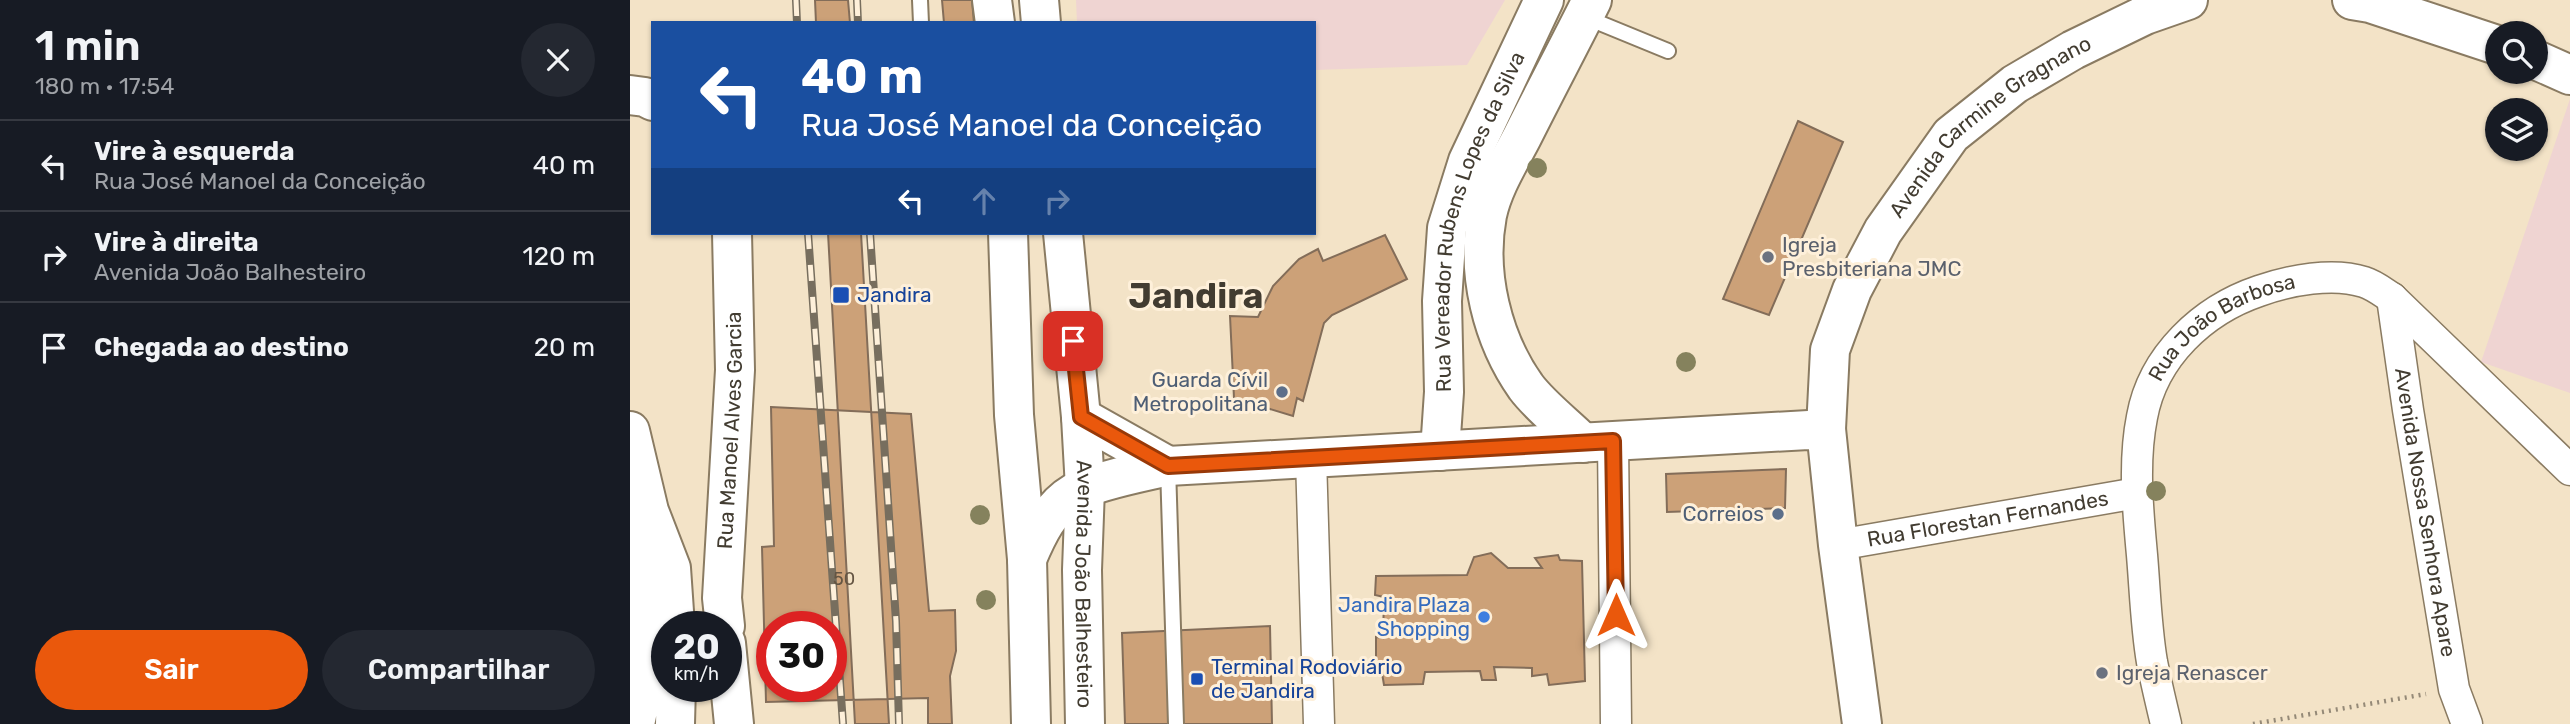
<!DOCTYPE html>
<html lang="pt">
<meta charset="utf-8">
<style>
body{margin:0;font-family:Rubik,sans-serif;background:#242831;color:#f1f3f6;height:100vh;display:flex;flex-direction:column;font-size:26px;white-space:nowrap}
*{box-sizing:border-box;margin:0}
p{font-size:23px;color:#9ea1a6}
.icon{flex:none;width:38px;height:38px;fill:none;stroke:currentColor;stroke-width:2;stroke-linecap:round;stroke-linejoin:round}
.map{position:relative;flex:1;overflow:hidden}
.details{display:flex;flex-direction:column;background:#171b24;width:630px}
.details>*{flex:none}
.guide{position:absolute;left:21px;top:21px;width:665px;height:214px;border-radius:0px;box-shadow:0 2px 5px #0004;background:#1a4fa0;color:#fff;overflow:hidden}
.buttons{position:absolute;left:1855px;top:21px;display:grid;gap:14px}
.buttons a{display:grid;place-items:center;width:63px;height:63px;border-radius:50%;background:#171b24;box-shadow:0 2px 5px #0004;font-size:35px}
.speed{position:absolute;left:21px;top:611px;display:flex;gap:14px;font-size:35px;font-weight:700;text-align:center}
.speed>*{display:grid;place-content:center;width:91px;height:91px;border-radius:50%;background:#171b24;box-shadow:0 2px 5px #0004;line-height:1}
.speed small{font-size:18px;font-weight:400}
.speed .limit{border:10px solid #d22;background:#fff;color:#111}
.pin{position:absolute;display:grid;place-items:center;width:60px;height:60px;color:#fff;margin:-30px;border-radius:14px;box-shadow:0 4px 10px #0006}
.me{position:absolute;width:77px;margin:-38px;rotate:0deg;stroke-linejoin:round;filter:drop-shadow(0 0 5px #0008)}
.turn{display:flex;align-items:center;gap:24px;height:147px;padding:0 35px;font-size:32px}
.turn .icon{width:91px;height:91px;stroke-width:2.5}
.turn b{display:block;font-size:49px;line-height:60px}
.lanes{display:flex;align-items:center;height:66px;padding:0 35px;background:#0003;justify-content:center;gap:35px;direction:ltr}
.lanes .off{opacity:.35}
.round{display:grid;place-items:center;flex:none;width:74px;height:74px;border-radius:37px;background:#242831}
.summary{display:flex;align-items:center;justify-content:space-between;height:119px;padding:0 35px}
h1{font-size:42px;font-weight:600;line-height:52px}
.action{display:flex;gap:14px;margin-top:auto;padding:14px 35px}
.action a{flex:1;height:80px;border-radius:42px;background:#ea580c;color:#fff;font-size:28px;font-weight:600;line-height:80px;text-align:center}
.action a+a{background:#242831;color:#f1f3f6}
ul{padding:0;list-style:none}
li{display:flex;align-items:center;gap:21px;height:91px;padding:0 35px;border-top:2px solid #363941}
li div{flex:1}
li b{display:block;font-size:26px}
li em{font-style:normal}
main{display:flex;flex:1;min-height:0}
.map>svg:first-child{display:block}
</style>
<main>
<section class="details">
<div class="summary"><div><h1>1 min</h1><p>180 m · 17:54</p></div><a class="round"><svg class="icon" aria-label="close" viewBox="0 0 24 24"><path d="M6 6l12 12M18 6L6 18"/></svg></a></div>
<ul>
<li><svg class="icon" aria-label="left" viewBox="0 0 24 24"><path d="M17 20v-9H6M10 6l-5 5 5 5"/></svg><div><b>Vire à esquerda</b><p>Rua José Manoel da Conceição</p></div><em>40 m</em></li>
<li><svg class="icon" aria-label="right" viewBox="0 0 24 24"><path d="M7 20v-9h11M14 6l5 5-5 5"/></svg><div><b>Vire à direita</b><p>Avenida João Balhesteiro</p></div><em>120 m</em></li>
<li><svg class="icon" aria-label="arrive" viewBox="0 0 24 24"><path d="M6 21V4h12l-3 4 3 4H6"/></svg><div><b>Chegada ao destino</b></div><em>20 m</em></li>
</ul>
<div class="action"><a>Sair</a><a>Compartilhar</a></div>
</section>
<div class="map">
<svg width="1940" height="724" viewBox="0 0 1940 724">
<rect width="100%" height="100%" fill="#f3e3c7"/>
<path fill="#efd4d2" d="M446,0H875L837,65L684,70V23H447Z
M1940,99V393L1851,362Z"/>
<path fill="#cca178" stroke="#836d59" stroke-width="2" fill-rule="evenodd" d="M185,0H218L220,23H186Z
M312,0H342L344,23H314Z
M1168,121L1213,142L1139,315L1093,299Z
M198,233H231L259,724H225Z
M755,235L777,279L702,315L694,323L673,401L667,398L663,416L604,398L600,316L628,317L643,286L669,259L688,249L693,261Z
M141,407L281,414L299,611L325,610L326,651L320,676L322,724H298V698L136,702L132,547L144,546ZM142,626H201V686H142Z
M1156,469L1155,508L1037,512L1036,474Z
M861,553L878,568H912L905,558L928,555L930,560L952,561L955,681L919,685L917,674L902,676V668L864,667L866,680H852L850,671L795,672L793,684L754,685L751,667L746,668V637L753,638L754,597L745,595L746,576L837,575L844,557Z
M640,626L642,724H495L492,633Z"/>
<g fill="none" stroke-linecap="round" stroke-linejoin="round">
<g stroke="#8a7b62" stroke-width="18">
<path id="lane" d="M290,0L291,23
M955,17L1038,51
M538,467L546,724"/>
</g>
<g stroke="#8a7b62" stroke-width="33">
<g id="street">
<path id="s1" d="M1762,298L1778,410L1824,689L1837,724"/>
<path d="M983,441L986,724"/>
<path d="M681,458L689,724"/>
<path id="s2" d="M1208,545L1507,493"/>
<path id="s3" d="M1536,724C1531,703 1526,682 1522,662C1516,627 1515,590 1512,555C1508,511 1503,462 1512,417C1523,356 1573,310 1629,291C1660,280 1703,272 1734,282C1744,285 1754,293 1762,298L1940,470"/>
</g>
</g>
<g stroke="#8a7b62" stroke-width="42">
<g id="secondary">
<path d="M1722,0L1740,3L1867,45"/>
<path d="M1906,60L1940,75"/>
<path d="M0,95L15,97L23,101"/>
<path id="s4" d="M1196,429L1200,350L1222,290L1253,231L1321,135L1385,84L1443,50L1515,15L1558,0"/>
<path id="s5" d="M95,626L92,598L105,370L102,233"/>
<path d="M96,643L104,724"/>
</g>
</g>
<g stroke="#8a7b62" stroke-width="42">
<g id="primary">
<path d="M362,0L365,23"/>
<path d="M409,0L411,23"/>
<path d="M378,233L384,415L397,559L401,724"/>
<path id="s6" d="M433,233L451,417L455,488L452,570L455,724"/>
<path d="M451,417L538,466"/>
<path d="M953,443C935,425 911,407 896,387C862,339 846,273 857,215C863,187 879,162 892,137C915,91 939,46 962,0"/>
<path id="s7" d="M810,451L814,392L812,301L817,228L838,161L914,0"/>
<path d="M397,559C407,535 420,507 444,493C464,481 513,472 538,466L1196,429L1208,545L1232,724"/>
</g>
</g>
<g stroke="#8a7b62" stroke-width="42">
<path id="highway" d="M0,431L19,511L41,568L45,626
M5,724L12,692L19,511
M45,724L46,686"/>
</g>
<path stroke="#948977" stroke-width="4.5" stroke-dasharray="2 5" stroke-linecap="butt" d="M1623,724L1796,694"/>
<use href="#lane" stroke="#fff" stroke-width="14"/>
<use href="#street" stroke="#fff" stroke-width="30"/>
<use href="#secondary" stroke="#fff" stroke-width="38"/>
<use href="#primary" stroke="#fff" stroke-width="38"/>
<use href="#highway" stroke="#fff" stroke-width="38"/>
<g stroke="#776e5e" stroke-width="8">
<path id="rail" d="M166,0L167,23
M227,0L228,23
M178,233L213,724
M240,233L266,621L269,724"/>
</g>
<use href="#rail" stroke="#fef0da" stroke-width="5" stroke-dasharray="16" stroke-linecap="butt"/>
</g>
<g fill="#85825d">
<circle cx="907" cy="168" r="10"/>
<circle cx="1056" cy="362" r="10"/>
<circle cx="1526" cy="491" r="10"/>
<circle cx="350" cy="515" r="10"/>
<circle cx="356" cy="600" r="10"/>
</g>
<g fill="none" stroke-linecap="round" stroke-linejoin="round">
<g stroke="#983908" stroke-width="18">
<path id="route" d="M443,341L451,417L538,466L983,441L986,615"/>
</g>
<use href="#route" stroke="#ea580c" stroke-width="12"/>
</g>
<g fill="#6b7280" stroke="#fef0da" stroke-width="2.5">
<circle cx="1138" cy="257" r="7"/>
<circle cx="1472" cy="673" r="7"/>
</g>
<g fill="#1a4fb4" stroke="#fef0da" stroke-width="2.5">
<rect x="202" y="286" width="18" height="18" rx="3.5"/>
<rect x="560" y="672" width="14" height="14" rx="3.5"/>
</g>
<g fill="#5c6f8a" stroke="#fef0da" stroke-width="2.5">
<circle cx="652" cy="392" r="7"/>
<circle cx="1148" cy="514" r="7"/>
</g>
<circle fill="#3f7fe0" stroke="#fef0da" stroke-width="2.5" cx="854" cy="617" r="7"/>
<g text-anchor="middle" stroke-width="6" stroke-linejoin="round" paint-order="stroke">
<g font-size="18" fill="#645543">
<text x="214" y="585">50</text>
</g>
<g font-size="21" fill="#423c31" stroke="#fef0da">
<text dy="7" stroke="none"><textPath href="#s4" startOffset="362">Avenida Carmine Gragnano</textPath></text>
<text dy="7" stroke="none"><textPath href="#s7" startOffset="236">Rua Vereador Rubens Lopes da Silva</textPath></text>
<text dy="7" stroke="none"><textPath href="#s3" startOffset="438">Rua João Barbosa</textPath></text>
<text dy="7" stroke="none"><textPath href="#s5" startOffset="196">Rua Manoel Alves Garcia</textPath></text>
<text dy="7" stroke="none"><textPath href="#s1" startOffset="217">Avenida Nossa Senhora Apare</textPath></text>
<text dy="7" stroke="none"><textPath href="#s2" startOffset="152">Rua Florestan Fernandes</textPath></text>
<text dy="7" stroke="none"><textPath href="#s6" startOffset="352">Avenida João Balhesteiro</textPath></text>
</g>
<g font-size="21" fill="#5b616d" stroke="#fef0da" text-anchor="start">
<text x="1152" y="252">Igreja<tspan x="1152" dy="24">Presbiteriana JMC</tspan></text>
<text x="1486" y="680">Igreja Renascer</text>
</g>
<g font-size="21" fill="#164399" stroke="#fef0da" text-anchor="start">
<text x="227" y="302">Jandira</text>
<text x="581" y="674">Terminal Rodoviário<tspan x="581" dy="24">de Jandira</tspan></text>
</g>
<g font-size="21" fill="#4e5e75" stroke="#fef0da" text-anchor="end">
<text x="638" y="387">Guarda Cívil<tspan x="638" dy="24">Metropolitana</tspan></text>
<text x="1134" y="521">Correios</text>
</g>
<g font-size="21" fill="#366cbe" stroke="#fef0da" text-anchor="end">
<text x="840" y="612">Jandira Plaza<tspan x="840" dy="24">Shopping</tspan></text>
</g>
<g font-size="35" font-weight="bold" fill="#423c31" stroke="#fef0da">
<text x="566" y="308">Jandira</text>
</g>
</g>
</svg>
<div class="buttons">
<a><svg class="icon" aria-label="search" viewBox="0 0 24 24"><circle cx="10" cy="10" r="6"/><path d="M15 15l6 6"/></svg></a>
<a><svg class="icon" aria-label="layers" viewBox="0 0 24 24"><path d="M12 4l9 5-9 5-9-5zM3 14l9 5 9-5"/></svg></a>
</div>
<div class="speed"><div>20<small>km/h</small></div><div class="limit">30</div></div>
<div class="pin" style="left:443px;top:341px;background:#d93025"><svg class="icon" aria-label="arrive" viewBox="0 0 24 24"><path d="M6 21V4h12l-3 4 3 4H6"/></svg></div>
<svg class="me" style="left:986px;top:615px" viewBox="-20 -20 40 40"><path d="M0-17L14 15 0 8-14 15z" fill="#ea580c" stroke="#fff" stroke-width="4"/></svg>
<div class="guide">
<div class="turn"><svg class="icon" aria-label="left" viewBox="0 0 24 24"><path d="M17 20v-9H6M10 6l-5 5 5 5"/></svg><div><b>40 m</b>Rua José Manoel da Conceição</div></div>
<div class="lanes"><svg class="icon" aria-label="left" viewBox="0 0 24 24"><path d="M17 20v-9H6M10 6l-5 5 5 5"/></svg><svg class="icon off" aria-label="ahead" viewBox="0 0 24 24"><path d="M12 20V5M6 11l6-6 6 6"/></svg><svg class="icon off" aria-label="right" viewBox="0 0 24 24"><path d="M7 20v-9h11M14 6l5 5-5 5"/></svg></div>
</div>
</div>
</main>
